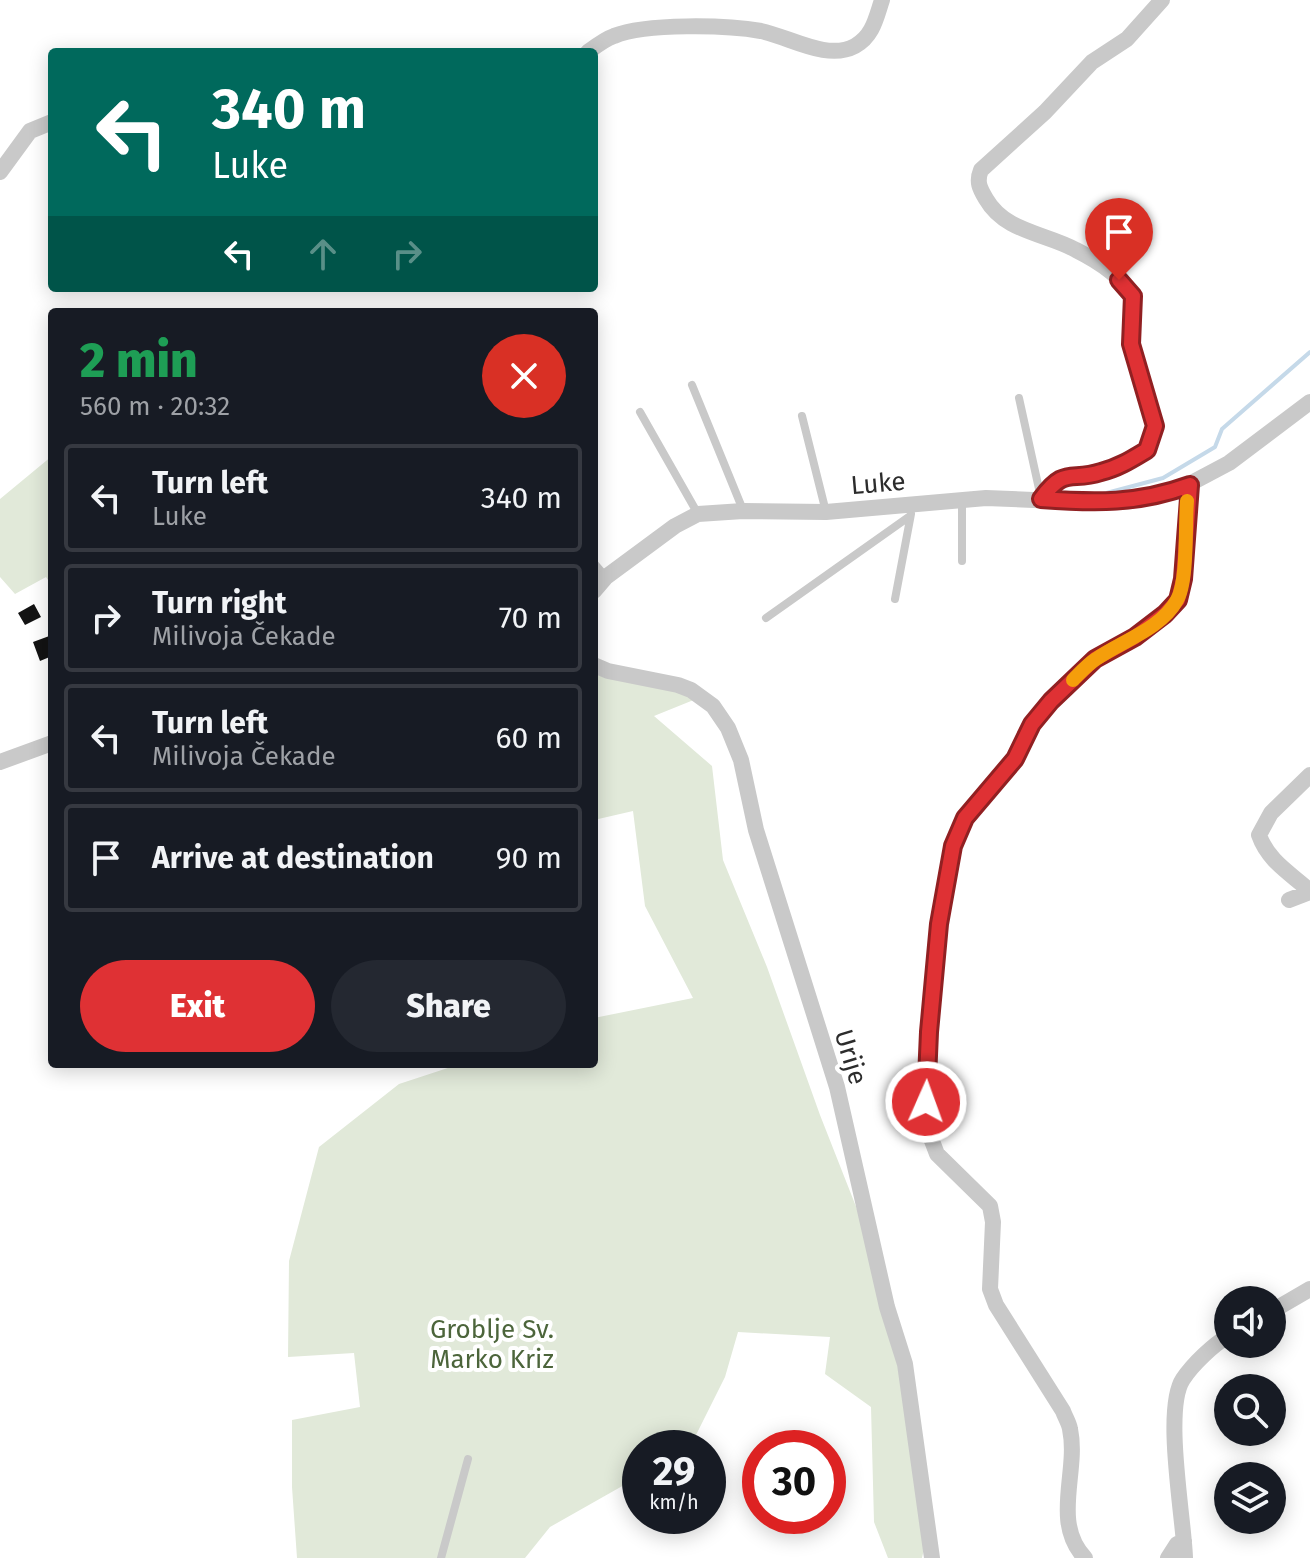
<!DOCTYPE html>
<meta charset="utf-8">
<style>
body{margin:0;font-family:"Fira Sans",sans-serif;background:#242831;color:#f1f3f6;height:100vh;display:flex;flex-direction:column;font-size:30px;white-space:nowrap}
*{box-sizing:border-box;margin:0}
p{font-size:26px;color:#9ea1a6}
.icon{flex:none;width:44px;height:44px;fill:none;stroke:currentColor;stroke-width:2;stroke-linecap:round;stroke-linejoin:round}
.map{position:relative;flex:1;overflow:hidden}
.panel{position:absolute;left:48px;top:308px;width:550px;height:760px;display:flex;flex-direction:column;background:#171b24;border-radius:8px;box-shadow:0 4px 20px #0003}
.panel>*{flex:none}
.top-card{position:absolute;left:48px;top:48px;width:550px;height:244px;border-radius:8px;box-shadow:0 4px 20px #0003;background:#00695c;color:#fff;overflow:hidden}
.tools{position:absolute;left:1214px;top:1286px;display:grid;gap:16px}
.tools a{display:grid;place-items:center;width:72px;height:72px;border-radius:50%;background:#171b24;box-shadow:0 4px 20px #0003;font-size:40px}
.speed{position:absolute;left:622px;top:1430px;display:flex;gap:16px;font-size:40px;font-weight:700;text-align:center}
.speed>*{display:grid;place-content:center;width:104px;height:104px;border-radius:50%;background:#171b24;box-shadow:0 4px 20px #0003;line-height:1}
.speed small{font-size:20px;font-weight:400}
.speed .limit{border:12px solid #d22;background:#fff;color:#111}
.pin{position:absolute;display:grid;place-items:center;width:68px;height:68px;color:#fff;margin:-82px -34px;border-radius:50% 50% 50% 0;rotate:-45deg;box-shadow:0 0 8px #0007}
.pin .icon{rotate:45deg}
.me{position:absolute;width:88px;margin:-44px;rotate:2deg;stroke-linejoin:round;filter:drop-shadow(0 0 6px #0008)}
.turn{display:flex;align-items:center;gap:28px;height:168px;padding:0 32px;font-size:36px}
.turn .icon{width:104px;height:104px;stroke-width:2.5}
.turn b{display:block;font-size:56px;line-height:68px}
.lanes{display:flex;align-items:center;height:76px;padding:0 32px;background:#0003;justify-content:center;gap:40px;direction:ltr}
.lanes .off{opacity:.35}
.round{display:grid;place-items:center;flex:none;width:84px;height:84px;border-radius:42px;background:#242831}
.head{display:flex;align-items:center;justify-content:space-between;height:136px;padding:0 32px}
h1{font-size:48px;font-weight:800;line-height:60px;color:#1e9e55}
.button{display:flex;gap:16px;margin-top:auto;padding:16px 32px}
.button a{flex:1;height:92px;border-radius:48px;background:#df3134;color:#fff;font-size:32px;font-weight:800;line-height:92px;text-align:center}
.button a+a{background:#242831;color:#f1f3f6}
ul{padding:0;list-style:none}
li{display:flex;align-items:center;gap:24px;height:108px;margin:0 16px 12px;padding:0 16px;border:4px solid #363941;border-radius:8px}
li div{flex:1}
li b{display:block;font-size:30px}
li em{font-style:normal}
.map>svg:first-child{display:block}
</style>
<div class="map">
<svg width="1310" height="1558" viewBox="0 0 1310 1558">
<rect width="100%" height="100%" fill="#fff"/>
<path fill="#e1e9d9" d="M52,456V586L46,577L15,594L0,577V499Z
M594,666L701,697L654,716L712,766L723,860L767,967L820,1115L888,1288L928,1531L922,1558H888L874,1522L871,1407L825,1374L830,1337L738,1332L725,1377L690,1447L640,1448V1476L550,1527L525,1558H297L292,1487V1420L360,1407L354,1353L288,1357L289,1261L319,1147L399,1084L460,1064H594V1018L693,998L645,906L633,811L594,820Z"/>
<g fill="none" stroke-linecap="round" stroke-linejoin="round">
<path stroke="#c5d9e9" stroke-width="4" d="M1061,493L1083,494
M1099,495L1163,478L1215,447L1222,429L1310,352"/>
</g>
<path fill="#131313" d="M34,604L41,617L25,625L18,613Z
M52,635V656L40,661L33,642Z"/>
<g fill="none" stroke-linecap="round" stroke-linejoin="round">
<path stroke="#c9c9c9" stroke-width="8" d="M692,385L743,510
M1019,398L1041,498
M640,412L698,514
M802,416L826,512
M962,561V501
M594,563L606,577
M895,599L911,514
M766,618L910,516
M441,1558L468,1459"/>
<path stroke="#c9c9c9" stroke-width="16" d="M588,52C596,46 605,39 614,36C646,23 727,25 761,31C790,37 827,61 855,46C873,36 876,18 882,0
M0,172L30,131L52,122
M1041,499C1065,466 1070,482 1101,472C1118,468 1132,459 1147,450L1155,426L1131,344L1133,296C1121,276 1096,260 1076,250C1045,233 1005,232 986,199C980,189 976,182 981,170L1045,112L1092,62L1127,39L1162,0
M594,591L606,577L675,526L698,514L743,511L826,512L986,498L1104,503L1130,501L1180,489L1229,463L1310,402
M594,665L608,671L678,685L691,690L713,706L728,728L741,760L756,830L837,1087L887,1307L905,1364L932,1558
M0,762L52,743
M1310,775L1271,813L1259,835C1268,861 1290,873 1310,891
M1289,900L1310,892
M1272,1311L1310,1289
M1085,1558C1051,1522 1079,1472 1070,1429C1069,1423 1065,1417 1063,1411L996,1305L990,1289L993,1222L990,1206L937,1154L929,1133L926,1102L929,1032L939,924L953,846L965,818L1015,759L1032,724L1051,701L1095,659L1135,637L1165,614L1178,600L1183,579L1190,485
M1168,1558L1177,1544L1184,1541
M1185,1558C1184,1519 1163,1409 1183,1379C1193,1364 1213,1345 1228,1336"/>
</g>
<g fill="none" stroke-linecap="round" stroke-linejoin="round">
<g stroke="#912022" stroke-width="20">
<path id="route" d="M926,1102L929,1032L939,924L953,846L965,818L1015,759L1032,724L1051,701L1095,659L1135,637L1165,614L1178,600L1183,579L1190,485C1138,504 1095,503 1041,499C1065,466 1070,482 1101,472C1118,468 1132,459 1147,450L1155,426L1131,344L1133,296L1119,280"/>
</g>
<use href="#route" stroke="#df3134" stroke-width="14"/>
<path stroke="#f59e0b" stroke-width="14" d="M1073,680C1080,673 1088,664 1096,659C1122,641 1161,629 1177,600C1188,581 1185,525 1187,501"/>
</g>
<g text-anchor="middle" stroke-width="8" stroke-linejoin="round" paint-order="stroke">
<g font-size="26" fill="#2c2c2c" stroke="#fff">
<text transform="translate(878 483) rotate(-5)" y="9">Luke</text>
<text transform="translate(851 1057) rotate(73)" y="9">Urije</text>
</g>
<g font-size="26" fill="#4c653b" stroke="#fff">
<text x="492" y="1338">Groblje Sv.<tspan x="492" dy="30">Marko Kriz</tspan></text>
</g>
</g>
</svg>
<div class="tools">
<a><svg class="icon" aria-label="sound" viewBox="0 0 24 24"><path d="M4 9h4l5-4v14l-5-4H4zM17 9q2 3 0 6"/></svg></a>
<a><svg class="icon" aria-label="search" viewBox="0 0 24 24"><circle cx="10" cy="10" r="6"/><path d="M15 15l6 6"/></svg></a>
<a><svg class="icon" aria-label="layers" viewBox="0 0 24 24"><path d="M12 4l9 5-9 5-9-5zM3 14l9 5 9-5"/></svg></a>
</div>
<div class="speed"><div>29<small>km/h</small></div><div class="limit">30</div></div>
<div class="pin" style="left:1119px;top:280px;background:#d93025"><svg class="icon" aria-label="arrive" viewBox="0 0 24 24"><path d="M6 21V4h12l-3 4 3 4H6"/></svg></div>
<svg class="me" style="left:926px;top:1102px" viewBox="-20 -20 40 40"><circle r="17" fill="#df3134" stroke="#fff" stroke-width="3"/><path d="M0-11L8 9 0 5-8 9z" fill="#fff"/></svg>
<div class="top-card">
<div class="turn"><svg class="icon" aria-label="left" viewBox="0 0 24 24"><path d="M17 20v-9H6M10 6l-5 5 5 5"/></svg><div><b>340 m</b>Luke</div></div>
<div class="lanes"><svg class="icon" aria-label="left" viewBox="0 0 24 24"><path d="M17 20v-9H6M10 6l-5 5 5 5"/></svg><svg class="icon off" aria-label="ahead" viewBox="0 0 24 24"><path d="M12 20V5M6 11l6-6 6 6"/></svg><svg class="icon off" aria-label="right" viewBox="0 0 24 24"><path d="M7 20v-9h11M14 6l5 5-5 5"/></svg></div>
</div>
<section class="panel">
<div class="head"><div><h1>2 min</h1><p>560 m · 20:32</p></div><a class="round" style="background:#d93025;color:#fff"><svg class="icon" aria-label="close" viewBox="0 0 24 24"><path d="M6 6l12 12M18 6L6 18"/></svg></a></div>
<ul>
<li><svg class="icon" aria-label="left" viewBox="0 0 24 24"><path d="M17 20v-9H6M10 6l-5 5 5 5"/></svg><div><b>Turn left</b><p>Luke</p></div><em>340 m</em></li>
<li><svg class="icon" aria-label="right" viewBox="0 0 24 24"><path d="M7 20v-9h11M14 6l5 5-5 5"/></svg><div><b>Turn right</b><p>Milivoja Čekade</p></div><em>70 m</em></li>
<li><svg class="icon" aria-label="left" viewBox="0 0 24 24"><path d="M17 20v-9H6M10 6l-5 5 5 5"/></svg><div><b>Turn left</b><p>Milivoja Čekade</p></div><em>60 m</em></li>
<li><svg class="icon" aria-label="arrive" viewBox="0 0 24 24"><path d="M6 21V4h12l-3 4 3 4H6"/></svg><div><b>Arrive at destination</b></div><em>90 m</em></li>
</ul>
<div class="button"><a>Exit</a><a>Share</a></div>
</section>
</div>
